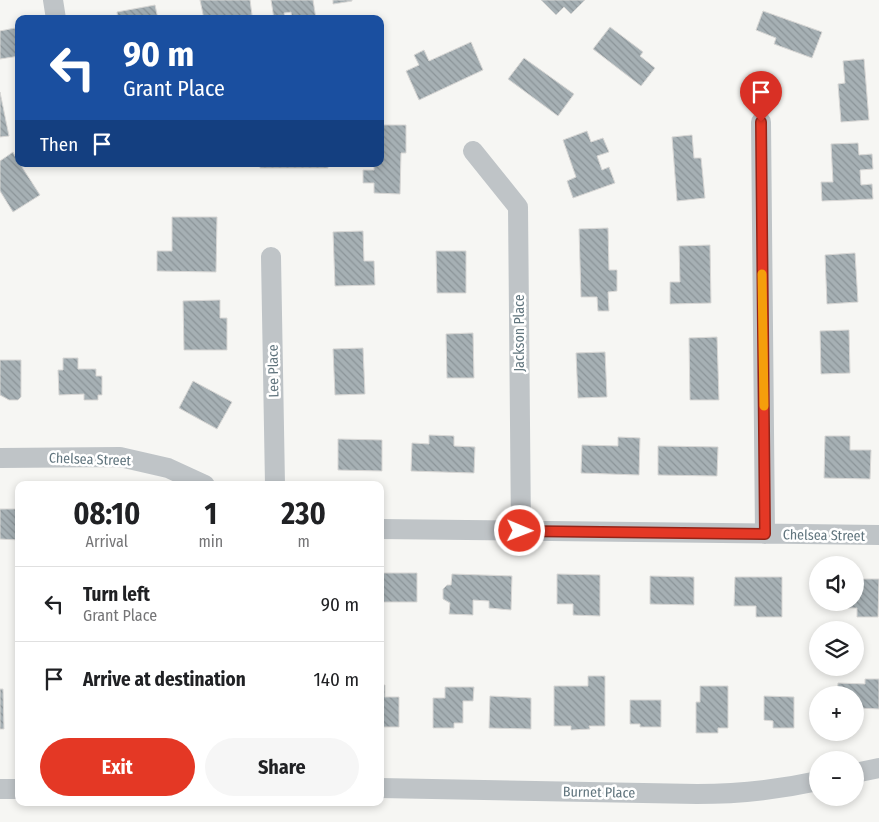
<!DOCTYPE html>
<meta charset="utf-8">
<style>
body{margin:0;font-family:"Fira Sans Condensed",sans-serif;background:#f6f6f6;color:#202124;height:100vh;display:flex;flex-direction:column;font-size:19px;white-space:nowrap}
*{box-sizing:border-box;margin:0}
p{font-size:16px;color:#757577}
.icon{flex:none;width:28px;height:28px;fill:none;stroke:currentColor;stroke-width:2;stroke-linecap:round;stroke-linejoin:round}
.map{position:relative;flex:1;overflow:hidden}
.panel{position:absolute;left:15px;top:481px;width:369px;height:325px;display:flex;flex-direction:column;background:#fff;border-radius:10px;box-shadow:0 2px 8px #0003}
.panel>*{flex:none}
.banner{position:absolute;left:15px;top:15px;width:369px;height:152px;border-radius:10px;box-shadow:0 2px 8px #0003;background:#1a4fa0;color:#fff;overflow:hidden}
.tools{position:absolute;left:809px;top:556px;display:grid;gap:10px}
.tools a{display:grid;place-items:center;width:55px;height:55px;border-radius:50%;background:#fff;box-shadow:0 2px 8px #0003;font-size:25px}
.pin{position:absolute;display:grid;place-items:center;width:42px;height:42px;color:#fff;margin:-51px -21px;border-radius:50% 50% 50% 0;rotate:-45deg;box-shadow:0 0 5px #0007}
.pin .icon{rotate:45deg}
.me{position:absolute;width:55px;margin:-28px;rotate:91deg;stroke-linejoin:round;filter:drop-shadow(0 0 4px #0008)}
.turn{display:flex;align-items:center;gap:18px;height:105px;padding:0 25px;font-size:22px}
.turn .icon{width:65px;height:65px;stroke-width:2.5}
.turn b{display:block;font-size:35px;line-height:42px}
.then{display:flex;align-items:center;height:48px;padding:0 25px;background:#0003;gap:10px;font-size:19px}
.eta{display:flex;justify-content:space-evenly;align-items:center;height:85px;text-align:center}
.eta b{font-size:30px;font-weight:700;line-height:35px}
.button{display:flex;gap:10px;margin-top:auto;padding:10px 25px}
.button a{flex:1;height:58px;border-radius:30px;background:#e43825;color:#fff;font-size:20px;font-weight:700;line-height:58px;text-align:center}
.button a+a{background:#f6f6f6;color:#202124}
ul{padding:0;list-style:none}
li{display:flex;align-items:center;gap:15px;height:75px;padding:0 25px;border-top:1px solid #e0e0e0}
li div{flex:1}
li b{display:block;font-size:19px}
li em{font-style:normal}
.map>svg:first-child{display:block}
</style>
<div class="map">
<svg width="879" height="822" viewBox="0 0 879 822">
<defs>
<pattern id="building-back-hatch" width="6" height="6" patternUnits="userSpaceOnUse" patternTransform="scale(1.25)"><rect width="6" height="6" fill="#a6b0b4"/><path d="M-1 5l2 2M0 0l6 6M5-1l2 2" fill="none" stroke="#8b9498"/></pattern>
</defs>
<rect width="100%" height="100%" fill="#f6f6f3"/>
<path fill="url(#building-back-hatch)" stroke="#d8d7d5" d="M200,0H250L252,15L230,19H204Z
M271,0H313L316,19H292L291,12L284,13L285,19H274Z
M333,0H352V1L333,4Z
M541,0H585L571,14L564,7L556,15Z
M155,5L158,19H118L117,12Z
M763,11L822,32L812,58L774,44L776,38L756,30Z
M610,27L643,52L640,56L655,68L641,86L593,49Z
M15,28L19,56L0,59V31Z
M471,42L483,70L419,100L406,71L419,65L414,55L424,50L429,61Z
M524,58L574,94L558,116L508,79Z
M864,59L869,120L841,122L838,84L845,83L843,61Z
M0,92L9,136L0,137Z
M380,125H406V153H401L400,194L374,193V183H363V170H374V164H380Z
M587,131L591,142L603,138L609,152L597,156L602,170L609,167L615,183L573,198L567,181L576,177L563,140Z
M692,135L694,158H701L705,198L677,201L672,137Z
M858,143L859,155L872,154L873,169L860,170L861,185L872,184L873,199L822,201L821,182H833L831,144Z
M13,152L19,164H20L40,195L13,212L0,191V161Z
M260,164H328V168H260Z
M172,217H217L216,272L157,271V251H172Z
M608,228L609,270H617V291L608,292L609,311H598L597,297H581L579,229Z
M363,231L364,261H374L375,285L335,286L333,232Z
M710,245L711,303L670,304V282H680L679,246Z
M436,251H466V293H437Z
M855,253L858,302L827,304L825,255Z
M220,300V318H227V350H184L183,301Z
M849,330L850,373L821,374L820,331Z
M473,333L474,378H447L446,334Z
M717,337L719,400H690L689,338Z
M363,348L365,394L335,395L333,349Z
M605,352L607,397L578,398L576,353Z
M63,358H78V369H96V376H102V395H98V400H84V394L59,395L58,370H63Z
M0,360H21V397L18,400H9L0,395Z
M193,381L232,402L217,429L179,408Z
M429,435L454,436V446L475,447L474,473L411,471L412,443L429,444Z
M825,436H850V450H871L870,479L824,478Z
M618,437L640,438L639,475L581,473L582,445L618,446Z
M338,439L382,440V471L338,470Z
M658,446L718,447L717,476L658,475Z
M0,509H19V540L0,539Z
M380,573H417V602H380Z
M452,574L512,576L511,610L489,608V601L473,600V615L449,614L450,603L443,599V589L447,585H451Z
M557,574L600,575V616L573,615V604H557Z
M650,576L694,577V605L650,604Z
M735,577H782V617H756V606H734Z
M855,579H879L878,617H857V608H841V602H855Z
M588,676H605V726H589L590,729L571,730V726H554V686H588Z
M865,679H879V709L858,708V714H855V695H837L838,683L865,684Z
M380,685H385V697H399V727H380Z
M700,686H728V728H718V733H696V702H700Z
M445,687H474L473,701H463V723H454V728H433V698H445Z
M0,689H3L4,729H0Z
M490,696L531,698V729L489,728Z
M764,696L794,697V728H773V721L764,720Z
M630,700H661V727H640V724H630Z"/>
<g fill="none" stroke-linecap="round" stroke-linejoin="round">
<path stroke="#bfc4c7" stroke-width="20" d="M53,0L56,19
M761,122L765,534
M473,151L518,207L521,531
M271,257L275,485
M0,458L120,457L168,468L205,485
M380,529L879,535
M855,773L879,768
M380,788L697,794C738,794 777,790 818,781
M0,789H19"/>
</g>
<g fill="none" stroke-linecap="round" stroke-linejoin="round">
<g stroke="#942418" stroke-width="12">
<path id="route" d="M520,531L765,534L761,122"/>
</g>
<use href="#route" stroke="#e43825" stroke-width="9"/>
<path stroke="#f59e0b" stroke-width="9" d="M762,274L764,406"/>
</g>
<g text-anchor="middle" stroke-width="5" stroke-linejoin="round" paint-order="stroke">
<g font-size="14" fill="#61757e" stroke="#fff">
<text transform="translate(519 333) rotate(-90)" y="5">Jackson Place</text>
<text transform="translate(273 371) rotate(-91)" y="5">Lee Place</text>
<text transform="translate(90 459) rotate(2)" y="5">Chelsea Street</text>
<text transform="translate(824 535) rotate(1)" y="5">Chelsea Street</text>
<text transform="translate(599 792) rotate(1)" y="5">Burnet Place</text>
</g>
</g>
</svg>
<div class="tools">
<a><svg class="icon" aria-label="sound" viewBox="0 0 24 24"><path d="M4 9h4l5-4v14l-5-4H4zM17 9q2 3 0 6"/></svg></a>
<a><svg class="icon" aria-label="layers" viewBox="0 0 24 24"><path d="M12 4l9 5-9 5-9-5zM3 14l9 5 9-5"/></svg></a>
<a>+</a>
<a>−</a>
</div>
<div class="pin" style="left:761px;top:122px;background:#d93025"><svg class="icon" aria-label="arrive" viewBox="0 0 24 24"><path d="M6 21V4h12l-3 4 3 4H6"/></svg></div>
<svg class="me" style="left:520px;top:531px" viewBox="-20 -20 40 40"><circle r="17" fill="#e43825" stroke="#fff" stroke-width="3"/><path d="M0-11L8 9 0 5-8 9z" fill="#fff"/></svg>
<div class="banner">
<div class="turn"><svg class="icon" aria-label="left" viewBox="0 0 24 24"><path d="M17 20v-9H6M10 6l-5 5 5 5"/></svg><div><b>90 m</b>Grant Place</div></div>
<div class="then">Then<svg class="icon" aria-label="arrive" viewBox="0 0 24 24"><path d="M6 21V4h12l-3 4 3 4H6"/></svg></div>
</div>
<section class="panel">
<div class="eta">
<div><b>08:10</b><p>Arrival</p></div>
<div><b>1</b><p>min</p></div>
<div><b>230</b><p>m</p></div>
</div>
<ul>
<li><svg class="icon" aria-label="left" viewBox="0 0 24 24"><path d="M17 20v-9H6M10 6l-5 5 5 5"/></svg><div><b>Turn left</b><p>Grant Place</p></div><em>90 m</em></li>
<li><svg class="icon" aria-label="arrive" viewBox="0 0 24 24"><path d="M6 21V4h12l-3 4 3 4H6"/></svg><div><b>Arrive at destination</b></div><em>140 m</em></li>
</ul>
<div class="button"><a>Exit</a><a>Share</a></div>
</section>
</div>
